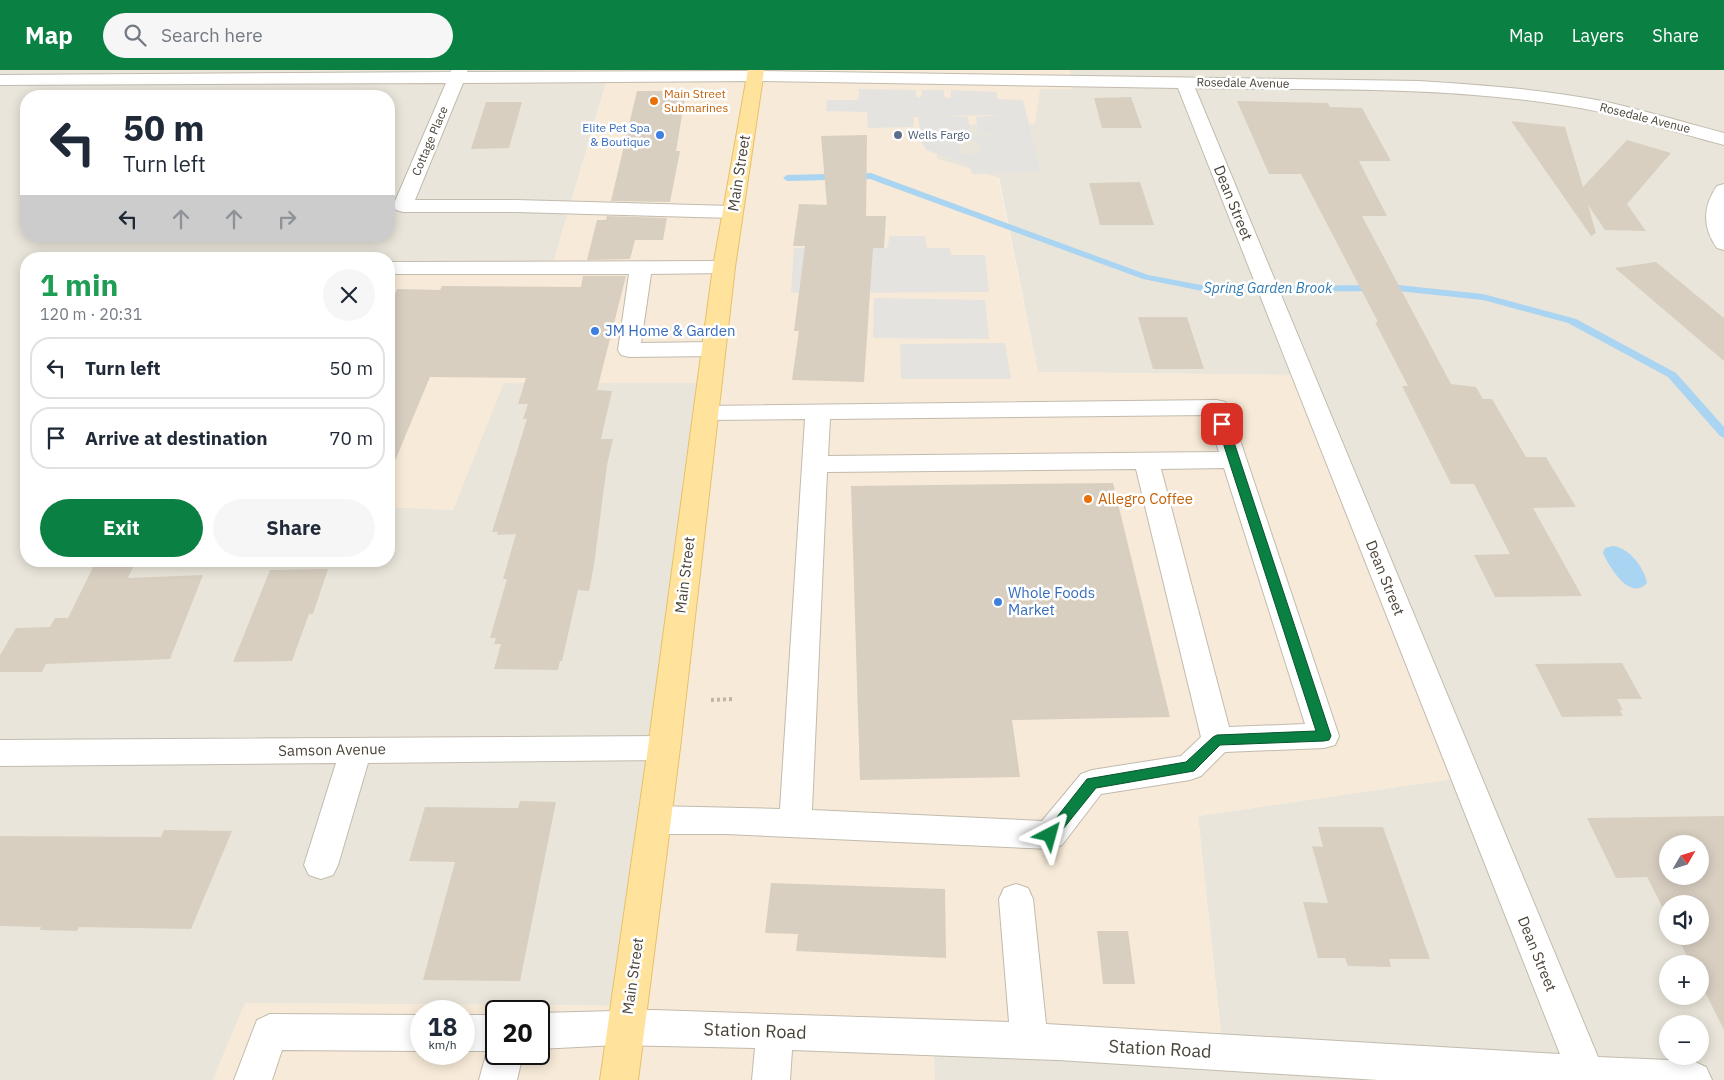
<!DOCTYPE html>
<meta charset="utf-8">
<style>
body{margin:0;font-family:"IBM Plex Sans",sans-serif;background:#f6f6f7;color:#1f2937;height:100vh;display:flex;flex-direction:column;font-size:19px;white-space:nowrap}
*{box-sizing:border-box;margin:0}
p{font-size:16px;color:#747a83}
.icon{flex:none;width:28px;height:28px;fill:none;stroke:currentColor;stroke-width:2;stroke-linecap:round;stroke-linejoin:round}
.map{position:relative;flex:1;overflow:hidden}
.side{position:absolute;left:20px;top:182px;width:375px;height:315px;display:flex;flex-direction:column;background:#fff;border-radius:20px;box-shadow:0 2px 12px #0003}
.side>*{flex:none}
.top-card{position:absolute;left:20px;top:20px;width:375px;height:152px;border-radius:20px;box-shadow:0 2px 12px #0003;background:#fff;color:#1f2937;overflow:hidden}
.needle{width:32px;rotate:51deg}
.fabs{position:absolute;left:1659px;top:765px;display:grid;gap:10px}
.fabs a{display:grid;place-items:center;width:50px;height:50px;border-radius:50%;background:#fff;box-shadow:0 2px 12px #0003;font-size:25px}
.speed{position:absolute;left:410px;top:930px;display:flex;gap:10px;font-size:25px;font-weight:700;text-align:center}
.speed>*{display:grid;place-content:center;width:65px;height:65px;border-radius:50%;background:#fff;box-shadow:0 2px 12px #0003;line-height:1}
.speed small{font-size:12px;font-weight:400}
.speed .limit{border:2px solid #111;border-radius:8px;background:#fff;color:#111}
.pin{position:absolute;display:grid;place-items:center;width:42px;height:42px;color:#fff;margin:-21px;border-radius:10px;box-shadow:0 2px 8px #0006}
.me{position:absolute;width:55px;margin:-28px;rotate:39deg;stroke-linejoin:round;filter:drop-shadow(0 0 4px #0008)}
.turn{display:flex;align-items:center;gap:18px;height:105px;padding:0 20px;font-size:22px}
.turn .icon{width:65px;height:65px;stroke-width:2.5}
.turn b{display:block;font-size:35px;line-height:42px}
.lanes{display:flex;align-items:center;height:48px;padding:0 20px;background:#0003;justify-content:center;gap:25px;direction:ltr}
.lanes .off{opacity:.35}
.round{display:grid;place-items:center;flex:none;width:52px;height:52px;border-radius:26px;background:#f6f6f7}
.head{display:flex;align-items:center;justify-content:space-between;height:85px;padding:0 20px}
h1{font-size:30px;font-weight:700;line-height:38px;color:#1e9e55}
.button{display:flex;gap:10px;margin-top:auto;padding:10px 20px}
.button a{flex:1;height:58px;border-radius:30px;background:#0b8043;color:#fff;font-size:20px;font-weight:700;line-height:58px;text-align:center}
.button a+a{background:#f6f6f7;color:#1f2937}
ul{padding:0;list-style:none}
li{display:flex;align-items:center;gap:15px;height:62px;margin:0 10px 8px;padding:0 10px;border:2px solid #e0e1e3;border-radius:20px}
li div{flex:1}
li b{display:block;font-size:19px}
li em{font-style:normal}
header{display:flex;align-items:center;gap:30px;box-sizing:border-box;height:70px;padding:0 25px;background:#0b8043;color:#fff}
header strong{font-size:24px}
nav{display:flex;gap:28px;margin-inline-start:auto;font-size:18px}
.search{width:350px;height:45px;background:#f6f6f7;display:flex;align-items:center;gap:12px;box-sizing:border-box;padding:0 18px;border-radius:28px;color:#747a83;font-size:19px}
.map>svg:first-child{display:block}
</style>
<header>
<strong>Map</strong>
<div class="search"><svg class="icon" aria-label="search" viewBox="0 0 24 24"><circle cx="10" cy="10" r="6"/><path d="M15 15l6 6"/></svg>Search here</div>
<nav><a>Map</a><a>Layers</a><a>Share</a></nav>
</header>
<div class="map">
<svg width="1724" height="1010" viewBox="0 0 1724 1010">
<rect width="100%" height="100%" fill="#f6f3ec"/>
<path fill="#eae5da" fill-rule="evenodd" d="M0,0H545L543,6H608L552,197L389,198V189H26V491H389V437L453,440L503,313H710L629,936L245,933L213,1010H0ZM26,26H389V166H26Z
M1070,0H1724V1010H935L932,966L1223,982L1198,746L1465,707L1303,305L1038,302L999,108L937,89L932,54L1040,19H1072ZM1668,774H1700V806H1668ZM1668,834H1700V866H1668ZM1668,894H1700V926H1668ZM1668,954H1700V986H1668Z"/>
<path fill="#f7ead8" fill-rule="evenodd" d="M545,0H1070L1072,19H1040L1035,54L932,55L937,89L998,108L1038,302L1303,305L1466,707L1198,746L1223,983L932,966L935,1010H213L245,933L629,936L709,313H504L453,440L389,437V198L552,197L608,7H543ZM421,941H464V984H421ZM496,941H539V984H496Z"/>
<path fill="#e5e3e0" fill-rule="evenodd" d="M859,19L916,20V26L919,28L921,27L922,20H944V27L949,28L951,27V20L996,22L998,29L1023,30L1041,102L972,104L970,95L926,80L921,71L918,47H913L914,57L868,58L867,42L826,41L827,30H856L859,29ZM1000,45L976,47L978,63L1002,64L1000,65H951L950,64L971,63L968,47L943,46ZM958,71H979L981,83L960,84Z
M890,166H925L927,178H950L951,185H985L989,222L791,223L794,178H887Z
M874,228L985,230L989,269L873,268Z
M1005,273L1011,309H901L900,274Z"/>
<path fill="#a9d4f2" d="M1613,476C1629,478 1644,497 1647,513C1629,532 1609,496 1603,483L1605,478Z"/>
<g fill="none" stroke-linecap="round" stroke-linejoin="round">
<path fill="#a9d4f2" fill-rule="evenodd" d="M871,103L1148,205L1207,216L1398,215L1483,224L1576,249L1676,303L1724,357V368L1720,366L1668,307L1568,253L1483,230L1398,221L1207,222L1143,209L870,109L787,111L783,108L787,105Z"/>
</g>
<path fill="#d8cfc1" fill-rule="evenodd" d="M637,21H686L676,81H680L670,132L611,131Z
M1131,27L1142,58H1102L1094,28Z
M1237,31L1328,33L1330,37L1362,38L1391,91H1359L1387,146H1362L1451,314L1476,317L1483,329H1492L1526,387H1546L1576,437L1533,438L1582,526L1495,527L1474,485L1510,484L1474,414H1451L1402,316H1408L1375,252H1378L1301,104H1269Z
M486,32H522L509,78L471,79Z
M1511,51L1565,57L1583,117L1627,70L1671,83L1627,134L1646,161L1605,160L1588,135L1596,163L1591,166Z
M867,65L866,146H886L884,178H873L864,312L792,310L799,261H794L805,176H793L799,134L827,135L821,66Z
M1140,112L1154,155H1100L1089,113Z
M607,146L667,148L663,170H635L630,189L587,190L597,150H606Z
M1656,192L1724,248V291L1615,198Z
M583,206H626L597,320L612,321L601,369H613L607,395L594,495L589,521L578,520L562,591H560L558,600L494,599L501,574H494L496,568H490L507,509H503L516,464L497,465L498,462H492L527,349H523L528,334H518L526,308L430,307L389,405V237L397,219L440,220L442,216L581,217Z
M1138,247H1187L1204,299H1153Z
M1113,413L1170,647L1012,650L1020,707L860,710L851,416Z
M96,491H136L128,508L203,505L170,589L46,594L42,602H0V585L16,558L50,557L55,548H68Z
M328,499L313,544H309L292,591L233,592L270,500Z
M1622,593L1642,629H1617L1623,640H1620L1623,646L1562,647L1535,594Z
M520,731L556,732L520,911L423,910L455,792L409,791L425,737L518,738Z
M1724,746V960L1700,912V894H1691L1677,866H1700V834H1668V848L1647,807L1616,808L1587,748ZM1668,774H1700V806H1668Z
M1318,757H1383L1430,889H1389L1391,897L1348,896L1345,888H1318L1303,832L1328,833L1312,776L1323,777Z
M164,760L232,761L191,859L79,857L77,861L40,860L41,857L0,856V766L161,767Z
M771,813L945,819L946,888L796,881L798,864L765,863Z
M1097,861H1128L1135,914H1103Z"/>
<g fill="none" stroke-linecap="round" stroke-linejoin="round">
<g stroke="#c2bbae" stroke-width="2">
<path id="minor" d="M452,0H468L467,2L756,1L1419,11C1480,15 1541,19 1602,31C1643,40 1683,52 1724,63V75C1670,61 1618,43 1562,35C1441,16 1317,20 1195,18L1598,987L1693,991L1706,997L1712,1010H1378L1058,990L792,980L790,1010H752L755,978L616,975L539,979V943L654,940L1009,952L999,829L1004,818L1016,814L1028,818L1033,829L1046,954L1560,984L1178,18L756,11L463,13L415,130H516L732,136L739,138L742,142L739,146L732,148L516,142H403L396,140L393,136L446,13L0,15V5L450,2Z
M1724,114V180L1717,178C1702,157 1703,136 1717,116Z
M724,191L731,193L735,197L731,201L724,203L651,204L641,273L714,272L722,274L725,279L722,284L714,286L629,287L621,285L618,280L629,204H389V192Z
M1217,330L1225,332L1229,337L1339,666L1335,675L1324,678L1225,682L1201,706L1190,710L1101,724L1062,775L1050,779L726,764H654L642,760L638,750L642,740L654,736L780,739L805,349L706,350L697,348L694,343L697,338L706,336ZM1207,345L1219,382L828,386L830,349ZM1224,398L1305,654L1229,657L1161,399ZM1136,399L1201,667L1181,686L1092,700L1081,704L1042,751L812,740L827,402Z
M664,666L675,669L680,678L675,687L664,690L368,693L338,795L333,805L321,809L309,805L304,795L336,693L0,696V670Z
M270,944L421,945V981L282,980L272,1010H234L257,950Z
M464,945H496V984H523L517,1010H479L487,981H464Z"/>
</g>
<g stroke="#e6c16a" stroke-width="2">
<path id="major" d="M748,0H764L735,197L680,678L638,1010H600L648,678L713,197Z"/>
</g>
<path stroke="#c4b79f" stroke-width="4" stroke-dasharray="3 3" stroke-linecap="butt" d="M711,630L734,629"/>
<use href="#minor" fill="#fff" fill-rule="evenodd"/>
<use href="#major" fill="#ffe39c" fill-rule="evenodd"/>
</g>
<path fill="#0b8043" stroke="#07532c" d="M1222,351L1228,354L1331,666L1329,670L1324,671L1220,675L1194,701L1096,718L1055,769L1050,771L1046,769L1044,765L1046,761L1087,709L1186,692L1213,667L1217,665L1316,661L1217,354Z"/>
<g fill="#e8710a" stroke="#fff" stroke-width="2">
<circle cx="654" cy="31" r="5"/>
<circle cx="1088" cy="429" r="5"/>
</g>
<g fill="#3f7fe0" stroke="#fff" stroke-width="2">
<circle cx="660" cy="65" r="5"/>
<circle cx="595" cy="261" r="5"/>
<circle cx="998" cy="532" r="5"/>
</g>
<circle fill="#5c6f8a" stroke="#fff" stroke-width="2" cx="898" cy="65" r="5"/>
<g text-anchor="middle" stroke-width="5" stroke-linejoin="round" paint-order="stroke">
<g font-size="12" fill="#4b4439" stroke="#fff">
<text transform="translate(1243 13) rotate(1)" y="4">Rosedale Avenue</text>
<text transform="translate(1645 48) rotate(14)" y="4">Rosedale Avenue</text>
<text transform="translate(430 71) rotate(-67)" y="4">Cottage Place</text>
</g>
<g font-size="12" fill="#c56008" stroke="#fff" text-anchor="start">
<text x="664" y="28">Main Street<tspan x="664" dy="14">Submarines</tspan></text>
</g>
<g font-size="12" fill="#366cbe" stroke="#fff" text-anchor="end">
<text x="650" y="62">Elite Pet Spa<tspan x="650" dy="14">&amp; Boutique</tspan></text>
</g>
<g font-size="12" fill="#4e5e75" stroke="#fff" text-anchor="start">
<text x="908" y="69">Wells Fargo</text>
</g>
<g font-size="14" font-style="italic" fill="#2e7ab2" stroke="#fff">
<text x="1268" y="223">Spring Garden Brook</text>
</g>
<g font-size="15" fill="#4b4439" stroke="#fff">
<text transform="translate(739 103) rotate(-81)" y="5">Main Street</text>
<text transform="translate(1233 133) rotate(68)" y="5">Dean Street</text>
<text transform="translate(685 505) rotate(-83)" y="5">Main Street</text>
<text transform="translate(1385 508) rotate(68)" y="5">Dean Street</text>
<text transform="translate(332 680) rotate(-1)" y="5">Samson Avenue</text>
<text transform="translate(1537 884) rotate(68)" y="5">Dean Street</text>
<text transform="translate(633 906) rotate(-82)" y="5">Main Street</text>
</g>
<g font-size="15" fill="#366cbe" stroke="#fff" text-anchor="start">
<text x="605" y="266">JM Home &amp; Garden</text>
<text x="1008" y="528">Whole Foods<tspan x="1008" dy="17">Market</tspan></text>
</g>
<g font-size="15" fill="#c56008" stroke="#fff" text-anchor="start">
<text x="1098" y="434">Allegro Coffee</text>
</g>
<g font-size="18" fill="#4b4439" stroke="#fff">
<text transform="translate(755 961) rotate(2)" y="6">Station Road</text>
<text transform="translate(1160 979) rotate(3)" y="6">Station Road</text>
</g>
</g>
</svg>
<div class="fabs">
<a><svg class="needle" viewBox="-14 -14 28 28"><path d="M0-13l5 13h-10z" fill="#e53935"/><path d="M0 13l5-13h-10z" fill="#747a83"/></svg></a>
<a><svg class="icon" aria-label="sound" viewBox="0 0 24 24"><path d="M4 9h4l5-4v14l-5-4H4zM17 9q2 3 0 6"/></svg></a>
<a>+</a>
<a>−</a>
</div>
<div class="speed"><div>18<small>km/h</small></div><div class="limit">20</div></div>
<div class="pin" style="left:1222px;top:354px;background:#d93025"><svg class="icon" aria-label="arrive" viewBox="0 0 24 24"><path d="M6 21V4h12l-3 4 3 4H6"/></svg></div>
<svg class="me" style="left:1050px;top:765px" viewBox="-20 -20 40 40"><path d="M0-17L14 15 0 8-14 15z" fill="#0b8043" stroke="#fff" stroke-width="4"/></svg>
<div class="top-card">
<div class="turn"><svg class="icon" aria-label="left" viewBox="0 0 24 24"><path d="M17 20v-9H6M10 6l-5 5 5 5"/></svg><div><b>50 m</b>Turn left</div></div>
<div class="lanes"><svg class="icon" aria-label="left" viewBox="0 0 24 24"><path d="M17 20v-9H6M10 6l-5 5 5 5"/></svg><svg class="icon off" aria-label="ahead" viewBox="0 0 24 24"><path d="M12 20V5M6 11l6-6 6 6"/></svg><svg class="icon off" aria-label="ahead" viewBox="0 0 24 24"><path d="M12 20V5M6 11l6-6 6 6"/></svg><svg class="icon off" aria-label="right" viewBox="0 0 24 24"><path d="M7 20v-9h11M14 6l5 5-5 5"/></svg></div>
</div>
<section class="side">
<div class="head"><div><h1>1 min</h1><p>120 m · 20:31</p></div><a class="round"><svg class="icon" aria-label="close" viewBox="0 0 24 24"><path d="M6 6l12 12M18 6L6 18"/></svg></a></div>
<ul>
<li><svg class="icon" aria-label="left" viewBox="0 0 24 24"><path d="M17 20v-9H6M10 6l-5 5 5 5"/></svg><div><b>Turn left</b></div><em>50 m</em></li>
<li><svg class="icon" aria-label="arrive" viewBox="0 0 24 24"><path d="M6 21V4h12l-3 4 3 4H6"/></svg><div><b>Arrive at destination</b></div><em>70 m</em></li>
</ul>
<div class="button"><a>Exit</a><a>Share</a></div>
</section>
</div>
